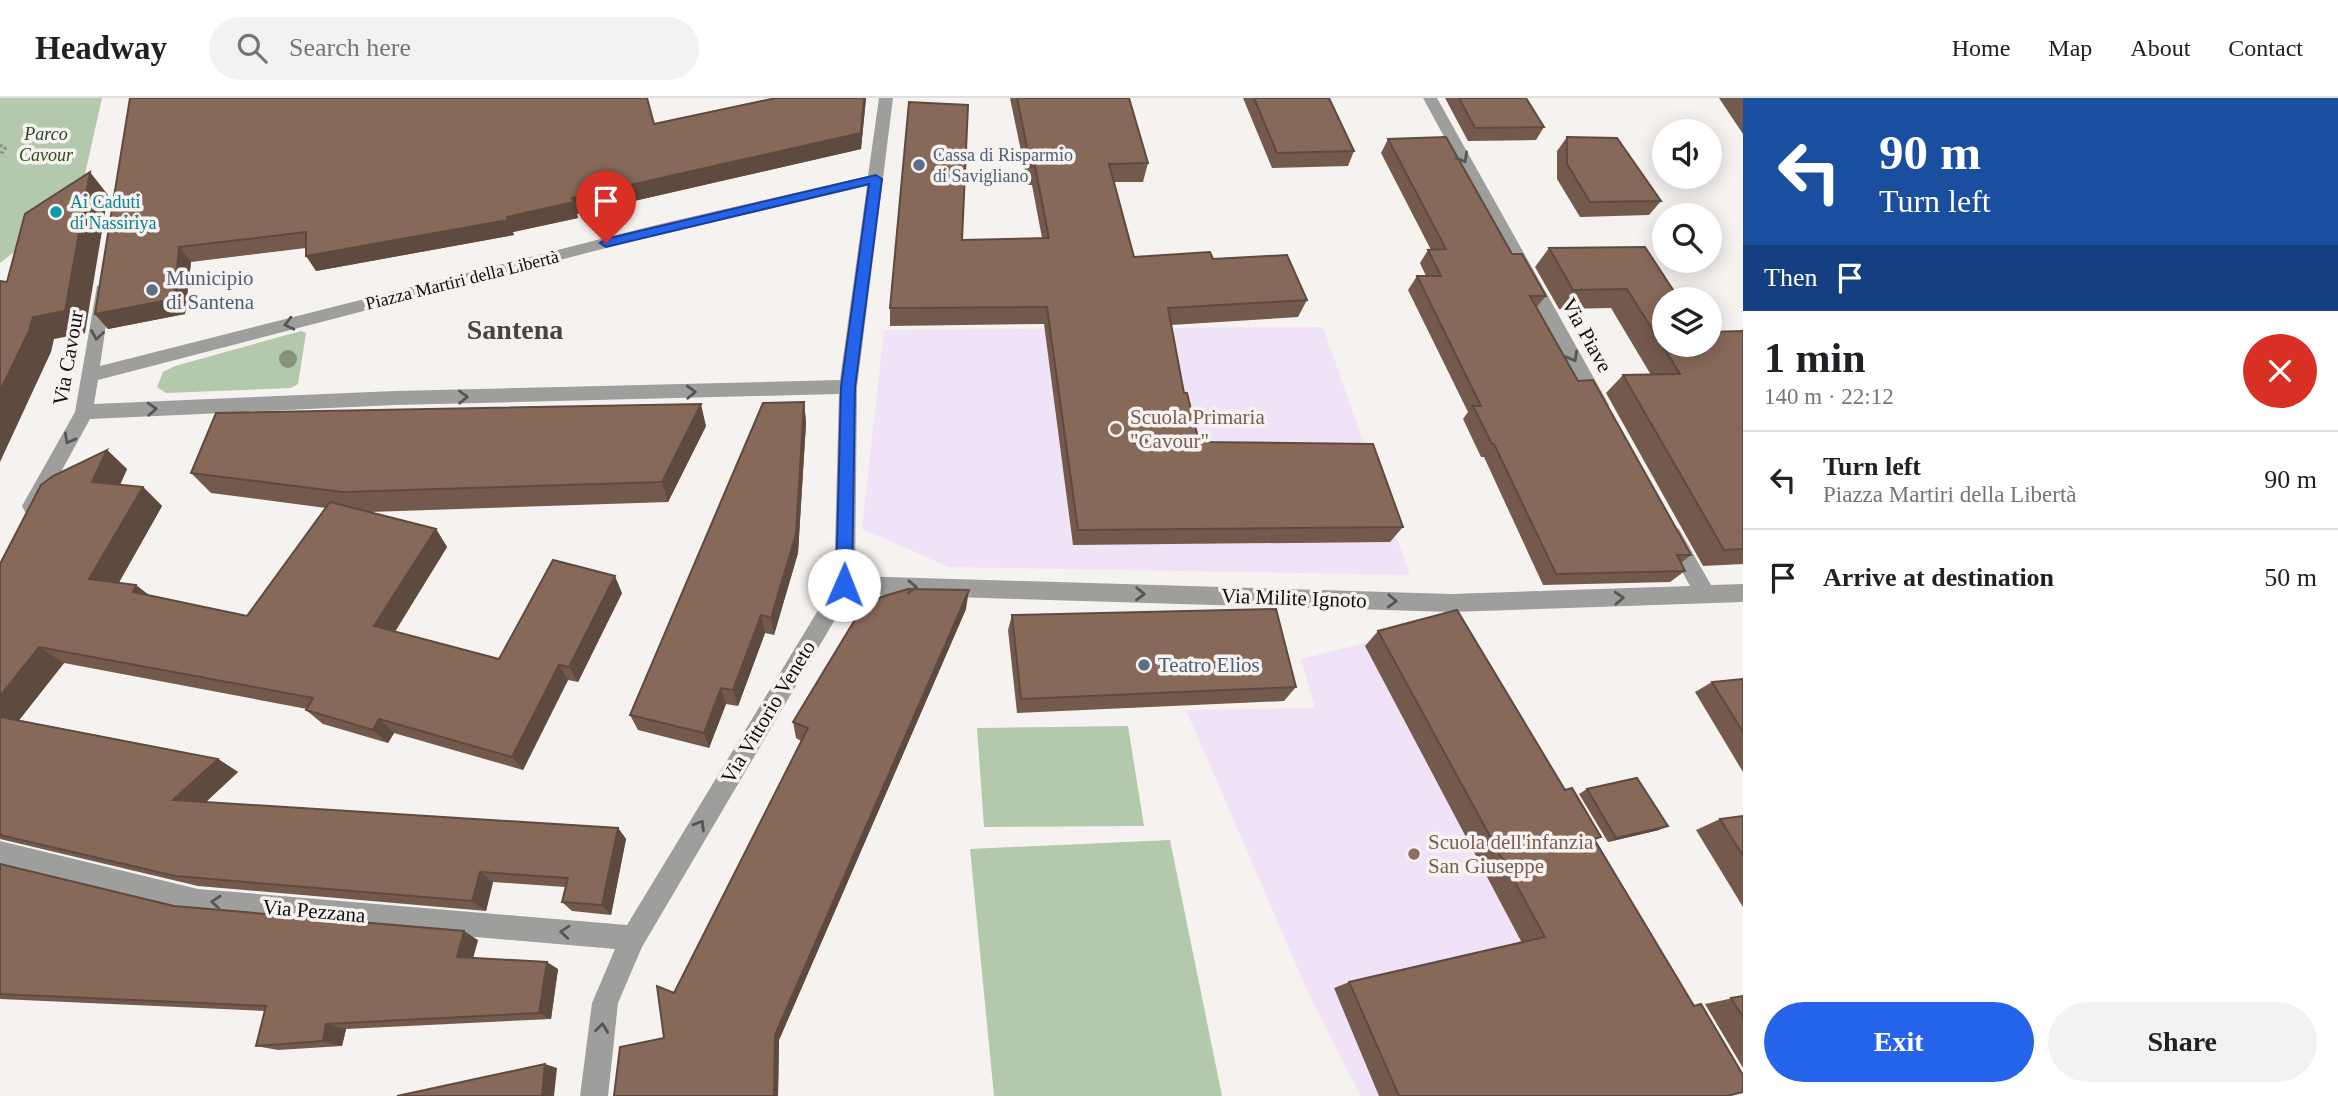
<!DOCTYPE html>
<meta charset="utf-8">
<style>
body{margin:0;font-family:"Times New Roman",serif;background:#f2f2f2;color:#202124;height:100vh;display:flex;flex-direction:column;font-size:26px;white-space:nowrap}
*{box-sizing:border-box;margin:0}
p{font-size:23px;color:#757577}
.icon{flex:none;width:38px;height:38px;fill:none;stroke:currentColor;stroke-width:2;stroke-linecap:round;stroke-linejoin:round}
.map{position:relative;flex:1;overflow:hidden}
.sheet{display:flex;flex-direction:column;background:#fff;width:595px}
.sheet>*{flex:none}
.hud{background:#1a4fa0;color:#fff;overflow:hidden}
.tools{position:absolute;left:1652px;top:21px;display:grid;gap:14px}
.tools a{display:grid;place-items:center;width:70px;height:70px;border-radius:50%;background:#fff;box-shadow:0 4px 18px #0003;font-size:35px}
.pin{position:absolute;display:grid;place-items:center;width:60px;height:60px;color:#fff;margin:-72px -30px;border-radius:50% 50% 50% 0;rotate:-45deg;box-shadow:0 0 7px #0007}
.pin .icon{rotate:45deg}
.me{position:absolute;width:77px;margin:-38px;rotate:1deg;stroke-linejoin:round;filter:drop-shadow(0 0 5px #0008)}
.turn{display:flex;align-items:center;gap:24px;height:147px;padding:0 21px;font-size:32px}
.turn .icon{width:91px;height:91px;stroke-width:2.5}
.turn b{display:block;font-size:49px;line-height:60px}
.then{display:flex;align-items:center;height:66px;padding:0 21px;background:#0003;gap:14px;font-size:26px}
.round{display:grid;place-items:center;flex:none;width:74px;height:74px;border-radius:37px;background:#f2f2f2}
.headline{display:flex;align-items:center;justify-content:space-between;height:119px;padding:0 21px}
h1{font-size:42px;font-weight:700;line-height:52px}
.primary-button{display:flex;gap:14px;margin-top:auto;padding:14px 21px}
.primary-button a{flex:1;height:80px;border-radius:42px;background:#2563eb;color:#fff;font-size:28px;font-weight:700;line-height:80px;text-align:center}
.primary-button a+a{background:#f2f2f2;color:#202124}
ul{padding:0;list-style:none}
li{display:flex;align-items:center;gap:21px;height:98px;padding:0 21px;border-top:2px solid #e0e0e0}
li div{flex:1}
li b{display:block;font-size:26px}
li em{font-style:normal}
header{display:flex;align-items:center;gap:42px;box-sizing:border-box;height:98px;padding:0 35px;background:#fff;border-bottom:2px solid #e0e0e0}
header strong{font-size:33px}
nav{display:flex;gap:38px;margin-inline-start:auto;font-size:24px}
.search{width:490px;height:63px;background:#f2f2f2;display:flex;align-items:center;gap:18px;box-sizing:border-box;padding:0 24px;border-radius:38px;color:#757577;font-size:26px}
main{display:flex;flex:1;min-height:0}
.map>svg:first-child{display:block}
</style>
<header>
<strong>Headway</strong>
<div class="search"><svg class="icon" aria-label="search" viewBox="0 0 24 24"><circle cx="10" cy="10" r="6"/><path d="M15 15l6 6"/></svg>Search here</div>
<nav><a>Home</a><a>Map</a><a>About</a><a>Contact</a></nav>
</header>
<main>
<div class="map">
<svg width="1743" height="998" viewBox="0 0 1743 998">
<rect width="100%" height="100%" fill="#f6f2f0"/>
<path fill="#f0e3f7" d="M1323,229L1410,477L949,469L862,431L884,232Z
M1442,526L1724,998H1361L1311,901L1186,612L1315,610L1301,561Z"/>
<path fill="#b4c8ac" d="M0,0H102L79,103L0,165Z
M301,233L306,235L298,286L291,290L166,295L157,289L163,274L175,268Z
M1128,628L1144,728L984,729L977,630Z
M1170,742L1222,998H994L970,751Z"/>
<g fill="none" stroke-linecap="round" stroke-linejoin="round">
<path stroke="#8e8c8a" stroke-width="3.5" stroke-dasharray="2.5 2.5" stroke-linecap="butt" d="M0,47L5,50L0,58"/>
<path fill="#9e9e9c" fill-rule="evenodd" d="M879,0H893L857,289L855,478L1451,496L1690,488L1662,437L1665,431L1672,429L1679,431L1711,487L1743,486V504L1451,514L850,496L642,849L618,905L608,998H580L592,905L615,851L198,815L0,767V743L198,791L627,827L834,486L839,296L395,307L90,321L39,414L32,416L25,414L22,408L75,314L97,188H109L111,192L100,268L656,127L868,78ZM867,88L840,282L395,293L94,306L98,282L656,137Z
M1423,0H1437L1609,307L1607,312H1593Z"/>
</g>
<circle fill="#86947c" cx="288" cy="261" r="9"/>
<path fill="#745a4d" d="M130,0L654,26L794,0H866L861,51L577,116L578,120L513,134L514,137L316,173L306,150L191,164L185,216L108,231L95,216Z
M1010,0H1129L1148,65L1143,84H1114L1134,159L1213,161L1307,202L1298,219L1171,227L1184,295L1199,344L1403,429L1390,444L1073,447L1044,226L890,228V210L962,142L1042,140L1032,87H1028Z
M1243,0H1329L1354,53L1348,68L1272,70Z
M1445,0H1526L1544,29L1536,42L1468,43Z
M1719,0H1743V36Z
M1567,39L1661,103L1649,117L1580,119L1557,81V53Z
M1388,41L1512,156L1546,198L1536,210L1578,283L1691,457L1681,465L1685,473L1670,484L1543,487L1484,359H1481L1463,321L1468,314L1408,192L1417,178H1426L1420,165L1428,152H1431L1381,55Z
M1645,149L1664,247L1743,233V466L1703,468L1606,295L1623,277H1651L1611,210L1559,211L1535,169L1549,150Z
M804,304L806,325L798,455L774,537L765,535L738,608L726,606L709,650L638,632L630,617Z
M706,328L668,404L370,414L436,431L447,449L395,534L499,561L622,495L578,584L568,582L523,672L394,635L388,645L323,626L306,612L307,611L64,565L19,622L218,661L238,674L206,704L618,730L626,741L611,817L572,813L562,804L565,789L493,784L486,813L198,788L0,741V466L107,352L127,371L120,387L143,389L162,408L119,484L150,497L247,518L326,410L211,395L191,375Z
M966,511L779,942L778,998H614L664,940L674,895L801,643L796,640L793,624Z
M1012,517L1296,589L1284,603L1017,615L1008,532Z
M1378,533L1565,692L1601,739L1595,742L1727,998H1379L1334,890L1349,884L1522,845L1365,548Z
M1743,581V674L1695,594L1712,584Z
M1587,691L1659,732L1608,744L1579,696Z
M1743,718V809L1696,732L1720,721Z
M0,766L174,808L478,842L473,860L558,871L551,921L346,931L342,948L278,952L256,948L265,913L0,901Z
M1743,898V970L1705,906Z"/>
<path fill="#5e4a3f" d="M864,0H866L861,51L577,116L578,120L513,134L507,119L572,100Z
M90,74L108,97L85,235L54,241L51,254L0,364V293Z
M508,122L514,137L316,173L306,158Z
M179,149L191,164L185,216L108,231L95,216Z
M804,304L806,325L798,455L774,537L771,520Z
M701,306L706,328L668,404L662,384Z
M107,352L127,371L113,402L92,384Z
M143,389L162,408L112,497L89,481Z
M436,431L447,449L388,544L374,528Z
M615,478L622,495L578,584L569,569Z
M136,487L157,503L133,494Z
M969,492L966,511L779,942L778,998H774L775,937Z
M761,517L765,535L738,608L733,592Z
M39,549L64,565L13,630L0,623V598Z
M559,567L568,582L523,672L512,659Z
M721,590L726,606L709,650L704,635Z
M379,621L394,635L388,645L373,632Z
M218,661L238,674L195,714L173,702Z
M1668,728L1659,732L1608,744L1616,740Z
M618,730L626,741L611,817L602,807Z
M480,774L493,784L486,813L472,803Z
M464,833L478,842L471,867L457,859Z
M547,864L558,871L551,921L539,915Z
M326,926L346,931L342,948L323,943Z
M545,966L557,970L554,998H542Z"/>
<path fill="#87695a" stroke="#5e4a3f" stroke-width="2" d="M130,0H647L654,26L776,0H864L861,35L572,100L574,104L507,119L508,122L306,158V134L179,149L174,201L95,216Z
M1017,0H1129L1148,65L1109,66L1134,159L1210,154L1213,161L1287,157L1307,202L1168,210L1184,295H1187L1199,344L1373,346L1403,429L1078,432L1047,209L890,210L909,4L968,7L962,142L1049,140L1035,68L1031,69Z
M1254,0H1329L1354,53L1277,55Z
M1459,0H1526L1544,29L1475,30Z
M1446,39L1512,156H1522L1546,198H1530L1578,283L1593,282L1691,457H1677L1685,473L1556,476L1494,346H1492L1473,308H1481L1417,178H1441L1428,152L1446,151L1388,41Z
M1567,39L1617,40L1661,103L1590,104L1567,66Z
M90,74L65,213L33,219L29,233L0,293V183L7,184L25,116Z
M1645,149L1679,201H1664V247H1710V234L1743,233V451L1724,452L1623,277L1680,276L1627,191L1573,192L1549,150Z
M804,304L796,436L771,520L761,517L733,592L721,590L704,635L630,617L763,305Z
M701,306L662,384L343,394L191,375L216,315Z
M107,352L92,384L143,389L89,481L136,487L133,494L247,518L330,404L436,431L374,528L499,561L553,462L615,478L569,569L559,567L512,659L379,621L373,632L306,612L313,600L39,549L0,598V466L41,387L53,378Z
M908,491L969,492L775,937L774,998H614L620,949L664,940L657,888L674,895L808,630L793,624L859,515L881,499Z
M1276,511L1296,589L1021,601L1012,517Z
M1457,512L1565,692L1572,690L1601,739L1594,741L1694,908L1701,906L1743,977V994L1727,998H1399L1349,884L1545,839L1378,533Z
M1743,581V634L1712,584Z
M0,619L218,661L173,702L618,730L602,807L562,804L568,780L480,774L472,803L175,778L0,737Z
M1637,680L1668,728L1616,740L1587,691Z
M1743,718V758L1720,721Z
M0,766L174,808L464,833L457,859L547,864L539,915L326,926L323,943L256,948L266,908L0,896Z
M1743,898V919L1731,900Z
M545,966L542,998H397Z"/>
<defs><path id="oneway-chevron" d="M-2-3.5L2.5 0L-2 3.5" fill="none" stroke-width="1.6" stroke-linecap="round" stroke-linejoin="round" transform="scale(1.75)"/></defs>
<g stroke="#565654">
<use href="#oneway-chevron" transform="translate(1463 60) rotate(61)"/>
<use href="#oneway-chevron" transform="translate(289 226) rotate(166)"/>
<use href="#oneway-chevron" transform="translate(97 237) rotate(99)"/>
<use href="#oneway-chevron" transform="translate(1573 259) rotate(61)"/>
<use href="#oneway-chevron" transform="translate(691 294) rotate(-2)"/>
<use href="#oneway-chevron" transform="translate(463 299) rotate(-1)"/>
<use href="#oneway-chevron" transform="translate(152 311) rotate(-3)"/>
<use href="#oneway-chevron" transform="translate(69 341) rotate(119)"/>
<use href="#oneway-chevron" transform="translate(912 489) rotate(2)"/>
<use href="#oneway-chevron" transform="translate(1140 496) rotate(2)"/>
<use href="#oneway-chevron" transform="translate(1619 500) rotate(-3)"/>
<use href="#oneway-chevron" transform="translate(1392 503) rotate(2)"/>
<use href="#oneway-chevron" transform="translate(700 727) rotate(-59)"/>
<use href="#oneway-chevron" transform="translate(216 804) rotate(-175)"/>
<use href="#oneway-chevron" transform="translate(565 834) rotate(-175)"/>
<use href="#oneway-chevron" transform="translate(602 930) rotate(-83)"/>
</g>
<path fill="#2563eb" stroke="#184099" stroke-width="2" d="M876,77L882,81L855,289L852,487L850,492H839L836,487L841,289L869,86L606,149L600,145L606,141Z"/>
<g fill="#5c6f8a" stroke="#f6f2f0" stroke-width="2.5">
<circle cx="919" cy="67" r="7"/>
<circle cx="152" cy="192" r="7"/>
<circle cx="1144" cy="567" r="7"/>
</g>
<circle fill="#0f9aa8" stroke="#f6f2f0" stroke-width="2.5" cx="56" cy="114" r="7"/>
<g fill="#8d6e63" stroke="#f6f2f0" stroke-width="2.5">
<circle cx="1116" cy="331" r="7"/>
<circle cx="1414" cy="756" r="7"/>
</g>
<g text-anchor="middle" stroke-width="7" stroke-linejoin="round" paint-order="stroke">
<g font-size="18" font-style="italic" fill="#2b471d" stroke="#f6f2f0">
<text x="46" y="42">Parco<tspan x="46" dy="21">Cavour</tspan></text>
</g>
<g font-size="18" fill="#4e5e75" stroke="#f6f2f0" text-anchor="start">
<text x="933" y="63">Cassa di Risparmio<tspan x="933" dy="21">di Savigliano</tspan></text>
</g>
<g font-size="18" fill="#0d838f" stroke="#f6f2f0" text-anchor="start">
<text x="70" y="110">Ai Caduti<tspan x="70" dy="21">di Nassiriya</tspan></text>
</g>
<g font-size="18" fill="#0e0d0c" stroke="#f6f2f0">
<text transform="translate(462 182) rotate(-14)" y="6">Piazza Martiri della Libertà</text>
</g>
<g font-size="21" fill="#4e5e75" stroke="#f6f2f0" text-anchor="start">
<text x="166" y="187">Municipio<tspan x="166" dy="24">di Santena</tspan></text>
<text x="1158" y="574">Teatro Elios</text>
</g>
<g font-size="21" fill="#0e0d0c" stroke="#f6f2f0">
<text transform="translate(1587 237) rotate(61)" y="7">Via Piave</text>
<text transform="translate(68 260) rotate(-80)" y="7">Via Cavour</text>
<text transform="translate(1294 500) rotate(2)" y="7">Via Milite Ignoto</text>
<text transform="translate(768 614) rotate(-59)" y="7">Via Vittorio Veneto</text>
<text transform="translate(314 813) rotate(5)" y="7">Via Pezzana</text>
</g>
<g font-size="21" fill="#785e54" stroke="#f6f2f0" text-anchor="start">
<text x="1130" y="326">Scuola Primaria<tspan x="1130" dy="24">"Cavour"</tspan></text>
<text x="1428" y="751">Scuola dell'infanzia<tspan x="1428" dy="24">San Giuseppe</tspan></text>
</g>
<g font-size="28" font-weight="bold" fill="#474443" stroke="#f6f2f0">
<text x="515" y="241">Santena</text>
</g>
</g>
</svg>
<div class="tools">
<a><svg class="icon" aria-label="sound" viewBox="0 0 24 24"><path d="M4 9h4l5-4v14l-5-4H4zM17 9q2 3 0 6"/></svg></a>
<a><svg class="icon" aria-label="search" viewBox="0 0 24 24"><circle cx="10" cy="10" r="6"/><path d="M15 15l6 6"/></svg></a>
<a><svg class="icon" aria-label="layers" viewBox="0 0 24 24"><path d="M12 4l9 5-9 5-9-5zM3 14l9 5 9-5"/></svg></a>
</div>
<div class="pin" style="left:606px;top:145px;background:#d93025"><svg class="icon" aria-label="arrive" viewBox="0 0 24 24"><path d="M6 21V4h12l-3 4 3 4H6"/></svg></div>
<svg class="me" style="left:844px;top:487px" viewBox="-20 -20 40 40"><circle r="19" fill="#fff"/><path d="M0-13L10 11 0 6-10 11z" fill="#2563eb"/></svg>
</div>
<section class="sheet">
<div class="hud">
<div class="turn"><svg class="icon" aria-label="left" viewBox="0 0 24 24"><path d="M17 20v-9H6M10 6l-5 5 5 5"/></svg><div><b>90 m</b>Turn left</div></div>
<div class="then">Then<svg class="icon" aria-label="arrive" viewBox="0 0 24 24"><path d="M6 21V4h12l-3 4 3 4H6"/></svg></div>
</div>
<div class="headline"><div><h1>1 min</h1><p>140 m · 22:12</p></div><a class="round" style="background:#d93025;color:#fff"><svg class="icon" aria-label="close" viewBox="0 0 24 24"><path d="M6 6l12 12M18 6L6 18"/></svg></a></div>
<ul>
<li><svg class="icon" aria-label="left" viewBox="0 0 24 24"><path d="M17 20v-9H6M10 6l-5 5 5 5"/></svg><div><b>Turn left</b><p>Piazza Martiri della Libertà</p></div><em>90 m</em></li>
<li><svg class="icon" aria-label="arrive" viewBox="0 0 24 24"><path d="M6 21V4h12l-3 4 3 4H6"/></svg><div><b>Arrive at destination</b></div><em>50 m</em></li>
</ul>
<div class="primary-button"><a>Exit</a><a>Share</a></div>
</section>
</main>
